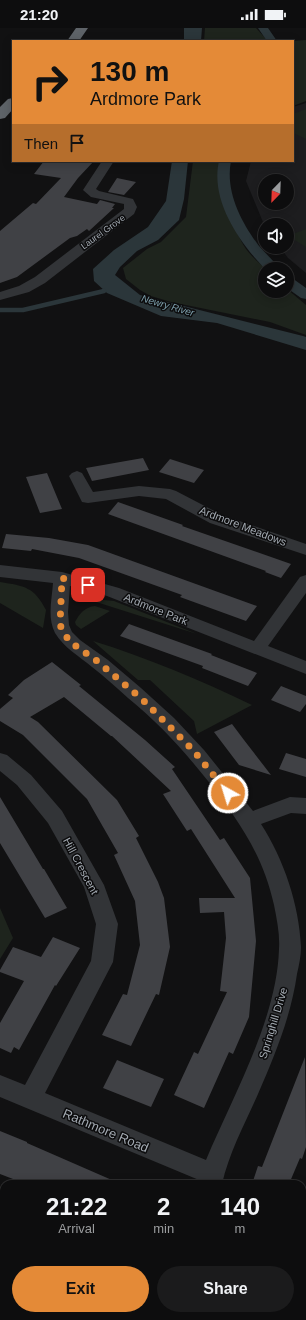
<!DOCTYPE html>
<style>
body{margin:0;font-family:Arial,sans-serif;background:#1b1b1c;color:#f1f3f6;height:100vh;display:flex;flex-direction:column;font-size:15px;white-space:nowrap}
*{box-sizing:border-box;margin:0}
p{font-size:13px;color:#9a9c9e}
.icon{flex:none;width:22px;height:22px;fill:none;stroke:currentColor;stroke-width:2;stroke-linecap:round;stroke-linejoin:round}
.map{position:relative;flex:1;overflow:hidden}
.drawer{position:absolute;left:0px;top:1152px;width:306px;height:140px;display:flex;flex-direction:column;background:#0d0d0e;border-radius:12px 12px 0 0;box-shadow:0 2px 10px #0003,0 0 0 1px #2d2d2e}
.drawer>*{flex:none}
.hud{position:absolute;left:12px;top:12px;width:282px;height:122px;border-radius:0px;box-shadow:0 2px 10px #0003,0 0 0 1px #2d2d2e;background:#e48a37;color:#111;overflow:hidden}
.needle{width:26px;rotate:203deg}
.buttons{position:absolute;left:258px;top:146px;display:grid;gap:8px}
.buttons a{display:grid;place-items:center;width:36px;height:36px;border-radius:50%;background:#0d0d0e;box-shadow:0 2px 10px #0003,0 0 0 1px #2d2d2e;font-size:20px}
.pin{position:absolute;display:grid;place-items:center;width:34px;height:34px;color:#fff;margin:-17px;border-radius:8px;box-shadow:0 2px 6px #0006}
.me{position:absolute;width:44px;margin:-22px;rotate:321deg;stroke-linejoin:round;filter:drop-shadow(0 0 3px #0008)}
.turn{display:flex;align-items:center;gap:14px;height:84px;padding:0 12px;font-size:18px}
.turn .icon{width:52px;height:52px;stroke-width:2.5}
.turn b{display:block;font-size:28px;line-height:34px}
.then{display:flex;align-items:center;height:38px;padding:0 12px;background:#0003;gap:8px;font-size:15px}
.eta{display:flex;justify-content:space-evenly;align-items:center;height:68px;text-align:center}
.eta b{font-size:24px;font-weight:700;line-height:28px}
.cta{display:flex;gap:8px;margin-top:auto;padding:8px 12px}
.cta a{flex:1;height:46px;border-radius:24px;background:#e48a37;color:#111;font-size:16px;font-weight:700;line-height:46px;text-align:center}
.cta a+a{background:#1b1b1c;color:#f1f3f6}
.status{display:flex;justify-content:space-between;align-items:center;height:28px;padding:0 20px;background:#0d0d0e;direction:ltr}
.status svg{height:11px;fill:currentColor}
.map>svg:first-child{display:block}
</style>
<div class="status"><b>21:20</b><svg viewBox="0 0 49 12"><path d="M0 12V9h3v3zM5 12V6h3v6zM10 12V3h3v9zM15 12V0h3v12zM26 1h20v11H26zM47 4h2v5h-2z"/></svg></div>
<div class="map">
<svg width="306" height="1292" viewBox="0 0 306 1292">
<rect width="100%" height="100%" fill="#111112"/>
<path fill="#1d1d1f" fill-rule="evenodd" d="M306,75V245L288,230L280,219H287V197H265V199L246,153L251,133H293V79ZM265,153H287V175H265Z"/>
<path fill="#1e241d" d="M205,0H256L268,13H204Z
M306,12V73L293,78V13H291Z
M306,81V111L293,105V86Z
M193,133H222C214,153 234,203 246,221C251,228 259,235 266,241L265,263H287V261L306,277V307L270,294L171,274L151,268L140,262L126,251L123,240L147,221L161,214L186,189Z
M306,201V219L288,208Z
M0,554C25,558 34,559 46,582L43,600L0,575Z
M104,572L114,573L197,606L93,573Z
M95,578L110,583L81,601L76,597L75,594C80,585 85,579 95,578Z
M93,613C148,630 200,652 252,677L197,706L194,693L150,652H138Z
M0,880L13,910L0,931Z"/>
<path fill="#2b363a" d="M184,0H202L201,13H184Z
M172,133H188L184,171L179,192L158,212L137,223L120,239L115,247L140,267L303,308L306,309V322L217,295L161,288L107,265L94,253L93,241L114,222L148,199L166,173Z"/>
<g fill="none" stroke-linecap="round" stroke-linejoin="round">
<path stroke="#2b363a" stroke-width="4.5" d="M0,282H23L104,263"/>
<path fill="#2b363a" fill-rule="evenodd" d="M258,0H268L277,13H267Z
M219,133H231C225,163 241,194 259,218C266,226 274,233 280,241H265C239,214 210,172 219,133Z
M287,249L292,250L306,260V271L301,270L287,260Z"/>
</g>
<path fill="#404145" d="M44,133H94L78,150L64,169L97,176L100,172L115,176L112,180H114L89,203L87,201L77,208L70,210L17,249L0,255V203L33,175L36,176L61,150L34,146Z
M117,150L136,154L124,167L108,164Z
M143,430L149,442L92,453L86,440Z
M170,431L204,442L194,455L159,444Z
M47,445L62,481L40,485L26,449Z
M118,474L183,497L182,498L291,536L281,550L265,544L266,543L108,486Z
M6,506L49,510L88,517L257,578L246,593L180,569L182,567L79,530L32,521L31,523L2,520Z
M129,596L212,626L211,627L257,645L248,658L202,640L203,638L120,608Z
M52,634L81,657L79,658L145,712L175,739L172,741L220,812L224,810L250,850L256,913L249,989L233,1026L229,1024L204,1080L174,1067L194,1024L198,1026L227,964L220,963L226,910L224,884L200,885L199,870H235L191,801L187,803L163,766L171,763L112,708H111L64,669L30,689L38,694L117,772L139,808L136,810L158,854L164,870L170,919L159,967L156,966L131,1018L102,1007L123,966L127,967L140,917L135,873L114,827L118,825L87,771L23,707L0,693V681L13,670L8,667L24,652Z
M281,658L306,668V676L300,684L271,672Z
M232,696L244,712L271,747L239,737L214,704Z
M286,725L306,731V749L279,741Z
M0,769L43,841H44L67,880L45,890L0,815Z
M53,909L80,920L56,958L55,957L19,1022L14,1019L11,1025L0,1020V995L24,953L0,944V942L13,919L41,929Z
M305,1029L306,1119L302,1131L300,1130L289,1156H252L258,1138L262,1139Z
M117,1032L164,1051L151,1079L103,1060Z
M0,1103L27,1114V1115L121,1156H26L0,1146Z"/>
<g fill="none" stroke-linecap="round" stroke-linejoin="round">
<path fill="#323437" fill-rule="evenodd" d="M102,133H114L96,161L99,163L133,171L137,179L134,186L45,255L29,264L0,272V264L19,258L35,249L124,181V176L91,169L83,162Z
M77,443L82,445L93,464L139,458L170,461L176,463L222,487L306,516V527L210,495L166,471L139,468L88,475L82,474L69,448L72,445Z
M0,537L62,544L119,560L254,613L300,549L306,547V565L268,618L306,633V646L107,568L70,558L68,584L69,597L72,604L80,612L108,632L141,660L174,690L204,722L253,783L290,769L306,770V786L291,785L261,796C284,832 299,876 301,919C301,928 299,937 297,946C291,988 275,1027 258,1066C245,1095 229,1125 222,1156H198L199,1152L0,1069V1047L25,1057L91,933L96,896L84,859L48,795L17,757L0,743V725L7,727L31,747L62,783L104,857L118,896L113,934L45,1065L206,1132C233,1068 277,991 279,921C280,907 277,892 274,877C263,827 239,793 208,753C184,723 158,694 128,670C116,659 105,649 92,639C79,628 64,620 55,605C47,589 52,571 53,555L0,549Z
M24,1288H50L49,1292H23Z
M168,1288H194L193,1292H167Z"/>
<path fill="#5e6368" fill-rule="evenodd" d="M76,0H88L79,13H67Z
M13,70V81L5,90L0,91V79L8,71Z"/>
</g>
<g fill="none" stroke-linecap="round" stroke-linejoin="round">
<path stroke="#e48a37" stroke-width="7" stroke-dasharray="0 12.6" d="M88,557L62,550L60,597L69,613L97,633L143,672L193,722L228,765"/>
</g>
<g text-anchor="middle" stroke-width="3" stroke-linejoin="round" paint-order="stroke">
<g font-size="9" fill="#a3aab2" stroke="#0c0c0d">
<text transform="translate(103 204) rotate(-36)" y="3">Laurel Grove</text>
</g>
<g font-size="10" font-style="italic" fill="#7c9eab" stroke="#0c0c0d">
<text transform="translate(168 277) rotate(16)" y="4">Newry River</text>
</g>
<g font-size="11" fill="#a3aab2" stroke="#0c0c0d">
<text transform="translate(243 498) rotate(21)" y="4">Ardmore Meadows</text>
<text transform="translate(156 581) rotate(22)" y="4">Ardmore Park</text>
<text transform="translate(81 838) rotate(62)" y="4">Hill Crescent</text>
<text transform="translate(273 995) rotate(-73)" y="4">Springhill Drive</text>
</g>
<g font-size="13" fill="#a3aab2" stroke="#0c0c0d">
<text transform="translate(106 1102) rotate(23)" y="5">Rathmore Road</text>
</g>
</g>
</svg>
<div class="buttons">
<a><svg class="needle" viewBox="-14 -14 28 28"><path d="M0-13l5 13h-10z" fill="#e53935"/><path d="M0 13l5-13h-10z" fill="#9a9c9e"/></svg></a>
<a><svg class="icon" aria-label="sound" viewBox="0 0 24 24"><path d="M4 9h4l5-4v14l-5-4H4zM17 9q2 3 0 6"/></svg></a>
<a><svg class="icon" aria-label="layers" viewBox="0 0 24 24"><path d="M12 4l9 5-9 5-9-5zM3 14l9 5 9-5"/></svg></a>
</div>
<div class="pin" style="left:88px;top:557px;background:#d93025"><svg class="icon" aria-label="arrive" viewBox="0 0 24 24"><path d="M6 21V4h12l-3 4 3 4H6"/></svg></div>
<svg class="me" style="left:228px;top:765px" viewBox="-20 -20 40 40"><circle r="17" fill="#e48a37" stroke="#fff" stroke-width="3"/><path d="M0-11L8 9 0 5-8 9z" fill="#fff"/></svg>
<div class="hud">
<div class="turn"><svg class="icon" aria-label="right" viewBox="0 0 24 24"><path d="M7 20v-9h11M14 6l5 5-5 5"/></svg><div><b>130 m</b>Ardmore Park</div></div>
<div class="then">Then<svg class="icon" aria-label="arrive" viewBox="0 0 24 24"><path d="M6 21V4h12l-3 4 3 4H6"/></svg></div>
</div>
<section class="drawer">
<div class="eta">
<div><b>21:22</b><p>Arrival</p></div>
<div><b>2</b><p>min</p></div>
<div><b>140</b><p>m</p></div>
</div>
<div class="cta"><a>Exit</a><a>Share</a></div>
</section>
</div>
